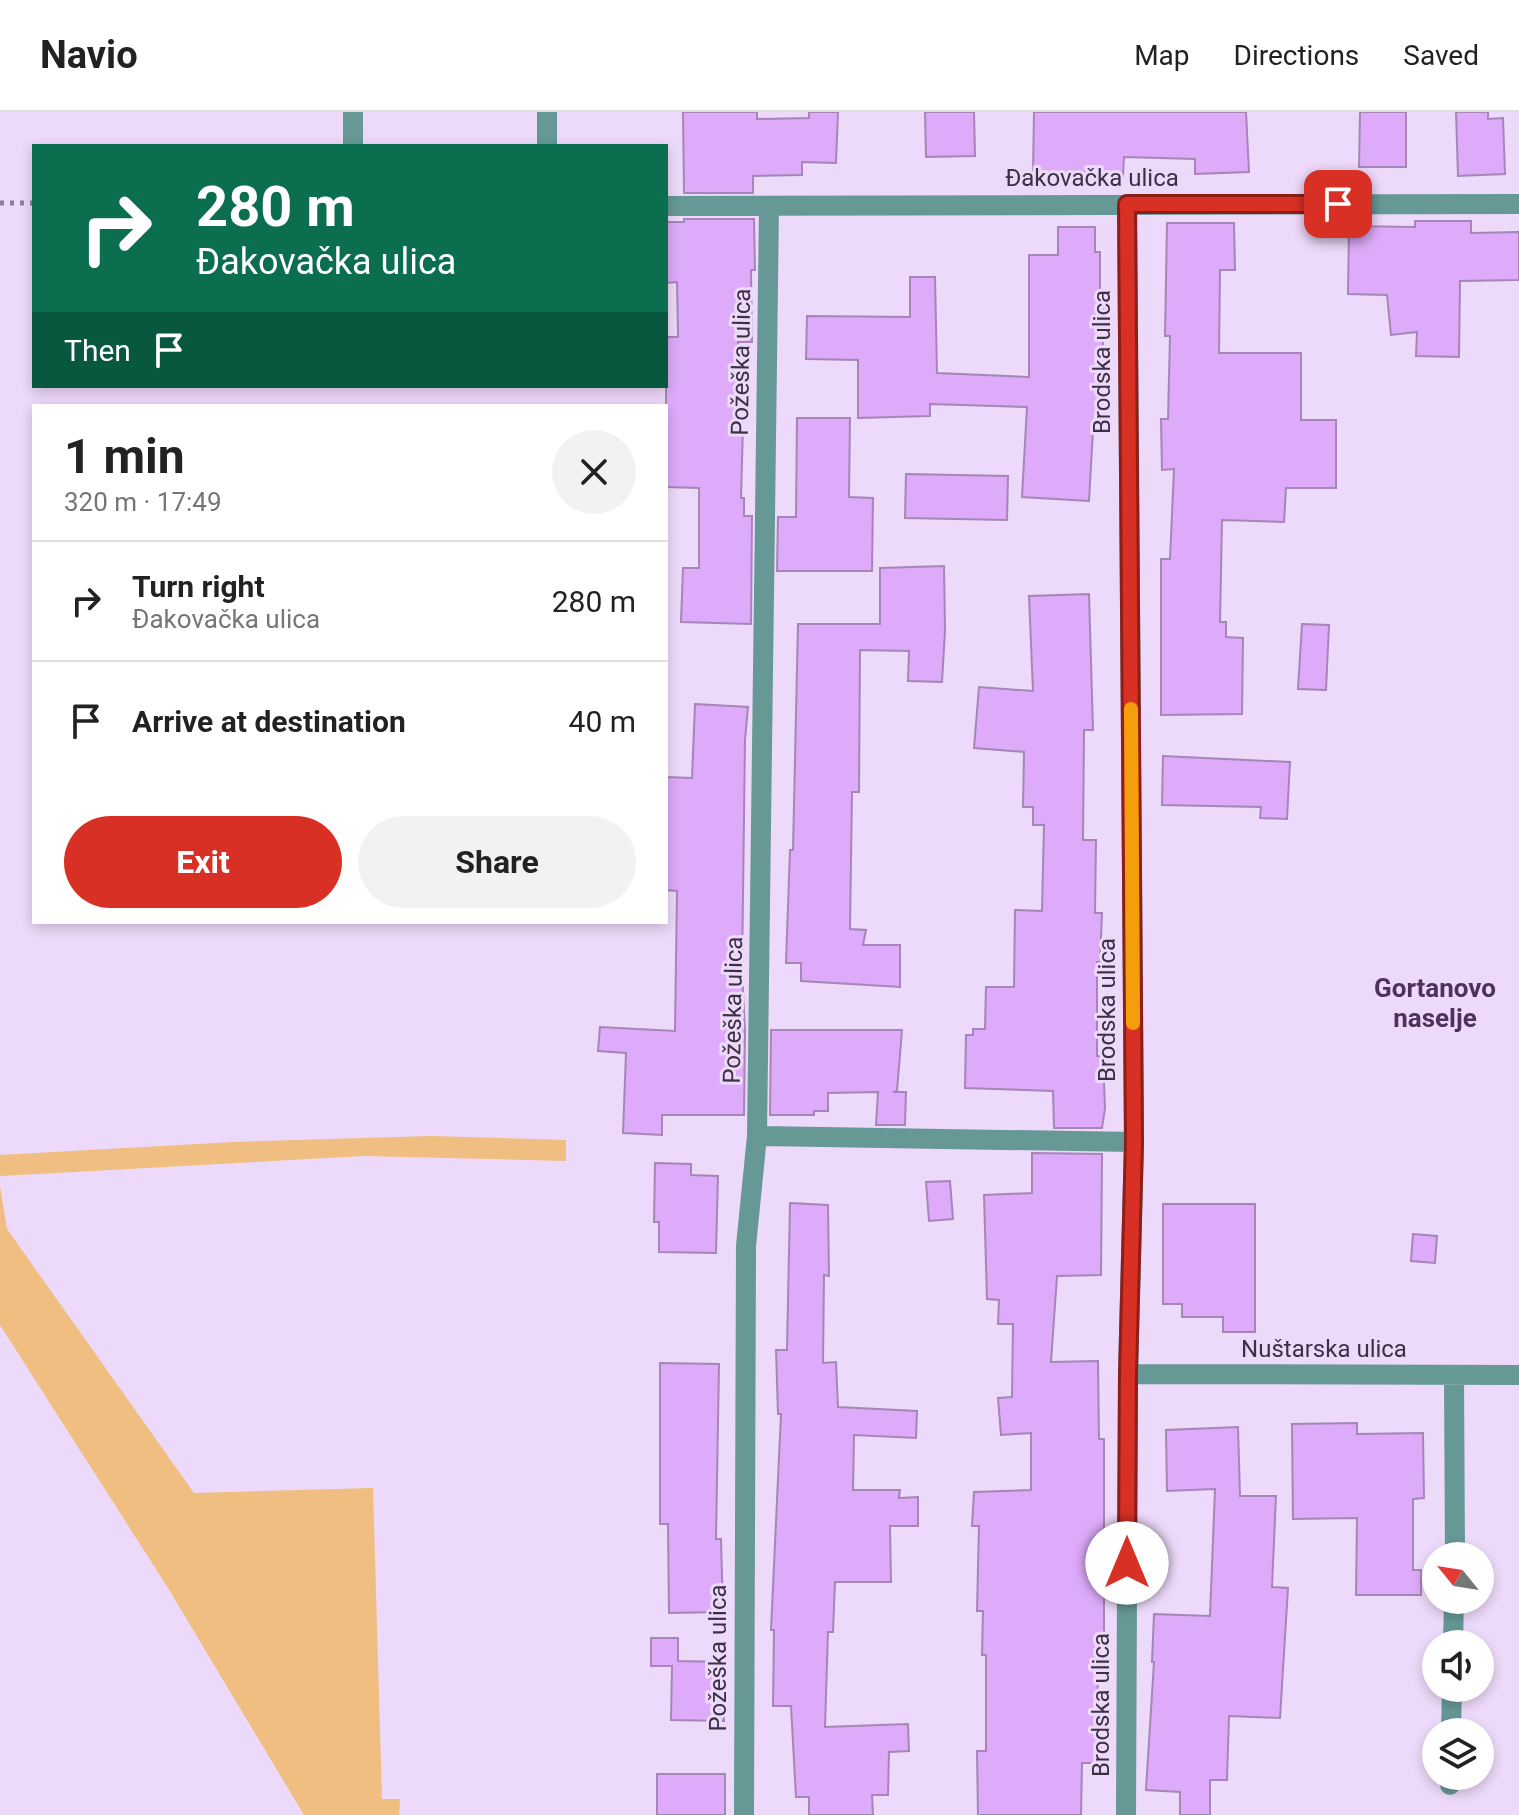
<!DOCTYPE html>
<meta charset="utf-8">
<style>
body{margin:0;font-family:Roboto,sans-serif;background:#f2f2f2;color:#222;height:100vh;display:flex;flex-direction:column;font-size:30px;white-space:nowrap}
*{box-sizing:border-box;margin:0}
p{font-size:26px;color:#767676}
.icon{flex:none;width:44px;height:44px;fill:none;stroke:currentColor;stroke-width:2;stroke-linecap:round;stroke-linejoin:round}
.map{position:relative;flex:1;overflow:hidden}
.details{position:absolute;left:32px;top:292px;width:636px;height:520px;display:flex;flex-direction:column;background:#fff;border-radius:0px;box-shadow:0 4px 12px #0003}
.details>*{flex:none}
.guide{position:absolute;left:32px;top:32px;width:636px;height:244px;border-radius:0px;box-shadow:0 4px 12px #0003;background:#0b6e4f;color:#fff;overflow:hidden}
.needle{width:52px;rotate:300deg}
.controls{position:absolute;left:1422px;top:1430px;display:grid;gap:16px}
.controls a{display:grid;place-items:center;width:72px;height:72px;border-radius:50%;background:#fff;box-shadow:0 4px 12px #0003;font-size:40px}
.pin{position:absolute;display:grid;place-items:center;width:68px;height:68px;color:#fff;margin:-34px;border-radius:16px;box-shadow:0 4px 12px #0006}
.me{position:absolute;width:88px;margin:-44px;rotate:0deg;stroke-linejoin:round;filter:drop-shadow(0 0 6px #0008)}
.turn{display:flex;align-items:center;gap:28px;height:168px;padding:0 32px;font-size:36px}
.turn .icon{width:104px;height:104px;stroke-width:2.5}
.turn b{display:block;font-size:56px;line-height:68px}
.then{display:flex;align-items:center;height:76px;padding:0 32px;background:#0003;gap:16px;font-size:30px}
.round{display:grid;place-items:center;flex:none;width:84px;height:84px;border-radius:42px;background:#f2f2f2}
.headline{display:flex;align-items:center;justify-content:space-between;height:136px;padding:0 32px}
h1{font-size:48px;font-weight:700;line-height:60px}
.action{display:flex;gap:16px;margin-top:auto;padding:16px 32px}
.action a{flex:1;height:92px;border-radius:48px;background:#d93025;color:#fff;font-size:32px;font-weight:700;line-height:92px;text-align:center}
.action a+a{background:#f2f2f2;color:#222}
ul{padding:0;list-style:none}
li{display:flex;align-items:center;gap:24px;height:120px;padding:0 32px;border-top:2px solid #e0e0e0}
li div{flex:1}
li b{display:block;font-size:30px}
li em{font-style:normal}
header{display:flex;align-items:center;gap:48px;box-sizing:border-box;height:112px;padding:0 40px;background:#fff;border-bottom:2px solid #e0e0e0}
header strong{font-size:38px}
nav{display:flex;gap:44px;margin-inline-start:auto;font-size:28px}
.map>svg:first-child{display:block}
</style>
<header>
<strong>Navio</strong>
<nav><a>Map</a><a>Directions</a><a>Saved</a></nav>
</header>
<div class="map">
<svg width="1519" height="1703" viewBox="0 0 1519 1703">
<rect width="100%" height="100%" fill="#edd9f9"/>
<path fill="#efbe80" d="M430,1024L566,1028V1049L364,1044L0,1064V1043L233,1030Z
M0,1074L7,1117L194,1381L373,1376L382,1687H400L399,1703H304L168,1476L0,1213Z"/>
<path fill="#ddabf9" stroke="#a586b7" stroke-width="2" d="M683,0H757V7L809,6V0H838L836,51L802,50V63L753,64V81H684Z
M925,0H974L975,44L926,45Z
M1034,0H1246L1249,60L1195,62V47L1124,45L1123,64L1033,63Z
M1360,0H1406V55H1359Z
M1456,0H1488V7L1503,6L1505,62L1458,64Z
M684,107H754L755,158H751L752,230H738V313L743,314L741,386H744V404H752L751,512L681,510L683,456H699V376L666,375V225H678L677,170L666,171V110H684Z
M1415,109H1471V121L1519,120V168L1460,169L1459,245L1416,244L1417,220L1391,223L1387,183L1348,182L1349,114L1415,115Z
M1167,111H1234L1235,158H1220L1219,241H1301V308H1336V376H1286L1284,410L1222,408L1220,510H1226V525L1243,526L1242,602L1161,603V447H1170L1174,357L1162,358L1161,307H1168L1170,224H1165Z
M1058,115H1095V140H1100V183H1104L1101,318H1093L1089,389L1022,385L1027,295L930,292V304L858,306V248L806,247L807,204L910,205V165H935L937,261L1029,265V143H1058Z
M797,306H850L849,385L873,386L872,459H777L778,405H796Z
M906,362L1008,364L1007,408L905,406Z
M944,454L945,519L942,570L908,569L909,539L860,538L859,680H852L850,817L866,818L863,833H900V875L801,869V851H786L790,738H793L798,512H880V456Z
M1089,482L1093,618H1084L1083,728H1096L1095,801H1102L1100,850H1097V944H1103L1105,996L1102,1016H1054L1053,979L965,976L966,923H973V917H985L986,875H1014L1015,798L1042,799L1044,713H1033V695H1023L1024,640L974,636L979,575L1033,579L1029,484Z
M1302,512L1329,513L1326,578L1298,577Z
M695,592L748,595L745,628L742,861L745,918L744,1003H662V1023L623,1021L626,941L598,939L600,915L675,919L677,779L666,778V665L692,666Z
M1163,644L1290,650L1287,707L1260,706L1261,695L1162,693Z
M771,918H902L897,979L893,980H906L905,1013H876L878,980L828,981V999H814V1003H770Z
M1032,1041L1102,1042L1101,1163L1057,1164L1051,1250L1098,1249L1099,1327H1104V1521H1100L1096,1613H1101V1651H1082L1081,1703H978L977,1639H986V1543H982L983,1499H977L979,1414H972L974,1380L1031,1378V1321L1001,1323L998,1286L1012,1285L1013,1212H998L999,1188L987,1187L984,1083L1032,1081Z
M655,1051L691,1052V1063L718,1064L716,1141L659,1140V1110H654Z
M950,1069L953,1107L929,1109L926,1070Z
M790,1091L828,1093L829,1164L824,1163L823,1251L836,1250L838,1295L917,1299L916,1326L854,1323L853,1378H900L899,1386L918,1385V1414H890L891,1470H835L833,1520H828L825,1615L908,1612L909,1639L889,1640L888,1683H872L873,1703H809V1685H796L791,1594H773L774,1518H771L781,1302H778L776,1238H787Z
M1163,1092H1255V1220H1223V1205H1182V1192H1163Z
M1413,1122L1437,1124L1435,1151L1411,1149Z
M660,1251L719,1252L716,1427H721L723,1500L669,1501L668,1412H660Z
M1357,1311V1322L1423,1321L1424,1386L1413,1387V1458H1421V1483H1356L1357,1406L1293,1407L1292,1312Z
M1238,1315L1240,1384H1276L1272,1475L1288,1476L1280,1606L1229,1604L1227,1668H1210V1703H1180V1680L1146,1678L1154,1550H1152L1154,1502L1210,1504L1215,1377L1167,1379L1166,1318Z
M651,1526H678V1549L724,1550V1609L671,1608L672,1554H651Z
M657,1662H725V1703H657Z"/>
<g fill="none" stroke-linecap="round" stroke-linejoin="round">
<path stroke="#8f7e98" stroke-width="5" stroke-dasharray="4 6" stroke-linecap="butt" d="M0,91H34"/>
<path stroke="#669896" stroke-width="20" d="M547,0V34
M353,34V0
M666,94L1519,92
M757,1024L1134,1030
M1128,1262L1519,1263
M1454,1263L1455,1444
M1453,1532L1454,1488
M1451,1620L1452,1576
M1450,1673V1664
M744,1703L746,1134L757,1024L769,94
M1126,1703L1128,1262L1134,1030L1127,92"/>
</g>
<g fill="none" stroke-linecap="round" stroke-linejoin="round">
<g stroke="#8d1f18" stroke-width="20">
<path id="route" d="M1127,1451L1128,1262L1134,1030L1127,92H1338"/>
</g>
<use href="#route" stroke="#d93025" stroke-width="14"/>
<path stroke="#f59e0b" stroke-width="14" d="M1131,597L1133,911"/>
</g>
<g text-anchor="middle" stroke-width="6" stroke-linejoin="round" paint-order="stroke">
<g font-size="24" fill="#3d3045" stroke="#edd9f9">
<text x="1092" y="74">Đakovačka ulica</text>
<text transform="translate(741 250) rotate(-89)" y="8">Požeška ulica</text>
<text transform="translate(1102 250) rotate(-90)" y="8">Brodska ulica</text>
<text transform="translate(733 898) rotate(-89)" y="8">Požeška ulica</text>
<text transform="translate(1107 898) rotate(-90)" y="8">Brodska ulica</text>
<text x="1324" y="1245">Nuštarska ulica</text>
<text transform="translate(718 1546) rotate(-90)" y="8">Požeška ulica</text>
<text transform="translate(1101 1593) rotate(-90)" y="8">Brodska ulica</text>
</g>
<g font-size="26" font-weight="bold" fill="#4e325d" stroke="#edd9f9">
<text x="1435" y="885">Gortanovo<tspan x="1435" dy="30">naselje</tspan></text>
</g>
</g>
</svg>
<div class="controls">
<a><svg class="needle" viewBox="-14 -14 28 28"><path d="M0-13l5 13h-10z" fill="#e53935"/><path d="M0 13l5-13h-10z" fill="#767676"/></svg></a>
<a><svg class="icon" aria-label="sound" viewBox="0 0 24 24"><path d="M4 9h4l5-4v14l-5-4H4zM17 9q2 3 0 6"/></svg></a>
<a><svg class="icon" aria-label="layers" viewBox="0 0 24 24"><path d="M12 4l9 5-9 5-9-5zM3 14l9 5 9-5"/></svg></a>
</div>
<div class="pin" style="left:1338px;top:92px;background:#d93025"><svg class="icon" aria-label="arrive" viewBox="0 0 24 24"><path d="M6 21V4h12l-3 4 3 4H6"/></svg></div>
<svg class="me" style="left:1127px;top:1451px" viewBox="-20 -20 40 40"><circle r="19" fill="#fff"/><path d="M0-13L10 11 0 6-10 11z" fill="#d93025"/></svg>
<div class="guide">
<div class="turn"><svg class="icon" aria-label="right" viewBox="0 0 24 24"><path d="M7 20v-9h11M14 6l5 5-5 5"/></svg><div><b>280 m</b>Đakovačka ulica</div></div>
<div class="then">Then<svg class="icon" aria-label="arrive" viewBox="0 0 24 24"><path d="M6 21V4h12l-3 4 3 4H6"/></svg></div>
</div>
<section class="details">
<div class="headline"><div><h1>1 min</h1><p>320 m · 17:49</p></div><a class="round"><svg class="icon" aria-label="close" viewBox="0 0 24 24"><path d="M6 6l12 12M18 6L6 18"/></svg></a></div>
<ul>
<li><svg class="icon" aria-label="right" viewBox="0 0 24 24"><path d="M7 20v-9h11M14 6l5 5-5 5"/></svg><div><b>Turn right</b><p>Đakovačka ulica</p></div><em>280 m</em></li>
<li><svg class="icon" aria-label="arrive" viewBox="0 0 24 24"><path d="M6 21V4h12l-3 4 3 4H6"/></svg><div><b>Arrive at destination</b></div><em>40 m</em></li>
</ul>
<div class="action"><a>Exit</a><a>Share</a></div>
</section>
</div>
